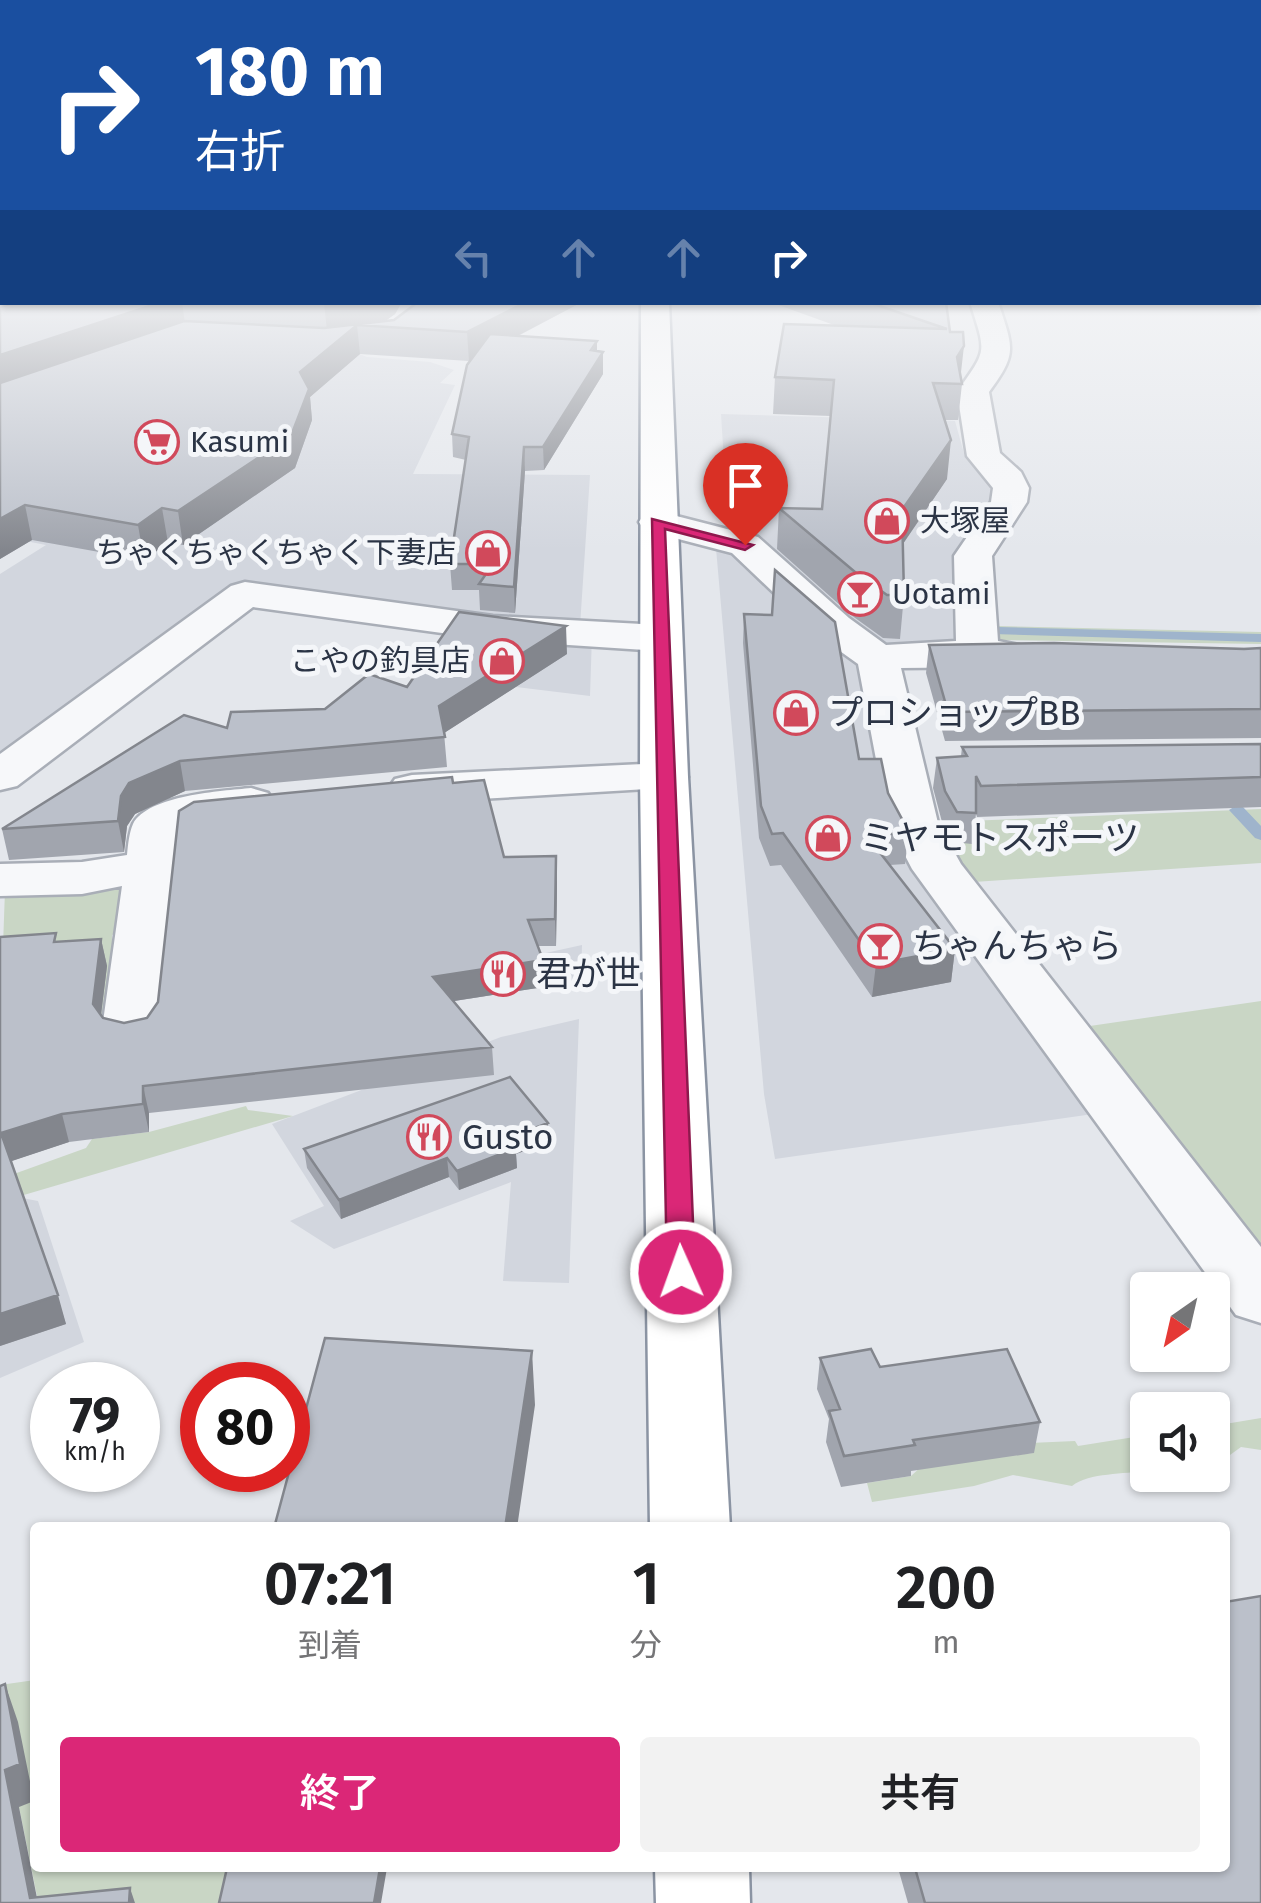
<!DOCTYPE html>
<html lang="ja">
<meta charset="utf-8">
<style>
body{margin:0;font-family:"Fira Sans","Noto Sans JP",sans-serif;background:#f2f2f2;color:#202124;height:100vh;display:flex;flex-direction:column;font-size:38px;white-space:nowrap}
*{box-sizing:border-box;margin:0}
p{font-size:32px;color:#757577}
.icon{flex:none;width:55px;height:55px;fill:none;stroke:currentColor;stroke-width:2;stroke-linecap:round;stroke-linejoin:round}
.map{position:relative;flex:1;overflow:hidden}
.panel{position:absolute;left:30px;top:1522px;width:1200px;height:350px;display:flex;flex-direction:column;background:#fff;border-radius:10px;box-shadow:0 2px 8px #0004}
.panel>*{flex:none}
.guide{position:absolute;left:0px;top:0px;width:1262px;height:305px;box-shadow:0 2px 8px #0004;background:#1a4fa0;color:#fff;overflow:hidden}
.needle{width:65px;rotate:214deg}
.buttons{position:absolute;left:1130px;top:1272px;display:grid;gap:20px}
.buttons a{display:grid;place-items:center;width:100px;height:100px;border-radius:10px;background:#fff;box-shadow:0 2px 8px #0004;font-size:50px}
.speed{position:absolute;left:30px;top:1362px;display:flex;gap:20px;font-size:50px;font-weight:700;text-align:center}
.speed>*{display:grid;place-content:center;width:130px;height:130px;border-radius:50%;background:#fff;box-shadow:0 2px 8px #0004;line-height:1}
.speed small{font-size:25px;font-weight:400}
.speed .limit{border:15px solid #d22;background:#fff;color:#111}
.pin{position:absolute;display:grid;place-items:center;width:85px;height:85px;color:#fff;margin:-102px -42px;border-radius:50% 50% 50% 0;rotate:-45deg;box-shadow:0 0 10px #0007}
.pin .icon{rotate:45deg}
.me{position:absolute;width:110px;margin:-55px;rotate:358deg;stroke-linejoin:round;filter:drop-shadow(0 0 8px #0008)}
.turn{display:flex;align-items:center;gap:35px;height:210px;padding:0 30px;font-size:45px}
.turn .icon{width:130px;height:130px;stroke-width:2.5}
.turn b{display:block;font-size:70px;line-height:85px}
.lanes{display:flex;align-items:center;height:95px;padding:0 30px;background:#0003;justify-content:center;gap:50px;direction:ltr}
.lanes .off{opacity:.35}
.eta{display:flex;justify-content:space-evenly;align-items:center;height:170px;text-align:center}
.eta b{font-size:60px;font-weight:600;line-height:70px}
.button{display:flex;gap:20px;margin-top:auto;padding:20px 30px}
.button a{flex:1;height:115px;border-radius:10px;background:#db2777;color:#fff;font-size:40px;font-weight:600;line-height:115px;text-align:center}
.button a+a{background:#f2f2f2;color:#202124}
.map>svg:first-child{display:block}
</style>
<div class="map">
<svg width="1261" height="1903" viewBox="0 0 1261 1903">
<rect width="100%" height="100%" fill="#e4e7ec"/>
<path fill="#d2d6de" d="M340,347L367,357L430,362L454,370L440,383L455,385L413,474L590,475L580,626L237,586L0,763V574L46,545L0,536V402Z
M721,414L955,421L965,457L995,490L977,526L964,649L860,642L747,535L728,525Z
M715,537L878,659L898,767L1093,1114L775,1159L764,1094Z
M592,635L590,696L435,677Z
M582,945L581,980L468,999L532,956Z
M579,1019L569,1283L503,1281L511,1182L334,1249L290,1221L324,1206L272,1124L501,1037Z
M22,1198L38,1201L84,1342L0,1378V1205Z"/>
<path fill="#c9d6c5" d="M999,626L1261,632V644L997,640Z
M1261,809V863L974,882C954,858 952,848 966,821Z
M114,882L133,891L129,926L112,935V949L126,952L121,1016L0,1031L5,890Z
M1261,1001V1268L1083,1027Z
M246,1106L248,1110L293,1116L0,1202V1179L86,1148L92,1139L149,1132Z
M1261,1418V1450L1241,1447L1219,1463L1213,1461V1426Z
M1147,1435V1470C1124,1475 1090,1472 1072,1486L1013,1475L974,1486L872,1502L867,1483L911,1476L922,1466L1033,1453L1030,1443L1075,1441L1078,1446Z
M35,1680V1868H228L219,1903H34L38,1901L19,1807L17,1722L0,1728V1685Z"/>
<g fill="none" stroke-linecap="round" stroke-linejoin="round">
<path fill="#9fb4cc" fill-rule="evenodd" d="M1261,300V311L1254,302Z
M998,627L1261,634V642L993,634V628Z
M1237,805L1243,807L1261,826V840L1255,838L1229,810Z"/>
<g stroke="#a9aeb7" stroke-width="5">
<path id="street" d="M970,302H998C1013,348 1018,353 989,392L1000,453L1021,472L1029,488L1027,502L992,556L998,641L1019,645L1025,654L1019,663L1004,667L901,668L938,823L961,864L1261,1247V1323L1236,1315L912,869L888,823L858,664L819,636L732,553L644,530L639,522L644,514L657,511L758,537L849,618L886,645L956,641L954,556L991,502L993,488L967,456L957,392C988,348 986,354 970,302Z
M245,582L493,616L660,625L675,629L681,638L675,647L660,651L493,640L253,607L17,786L0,790V754L231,586Z
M664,763L681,767L688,777L681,787L412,803L395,799L388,789L395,779L412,775Z
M251,788L268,793L275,803L268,813L203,823L180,833L160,1029L152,1042L131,1047L110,1042L102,1029L122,886L82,894L0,896V864L82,862L127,855C128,845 129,833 133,824C148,795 222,791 251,788Z"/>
</g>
<g stroke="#8b94a3" stroke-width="5">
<path id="highway" d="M641,302H669L688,777L730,1528H650L640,777Z
M655,1868H749L750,1903H656Z"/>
</g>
<use href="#street" fill="#f7f8fa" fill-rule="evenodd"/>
<use href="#highway" fill="#fff" fill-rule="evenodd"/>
</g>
<path fill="#a1a5ae" d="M2,302H402L395,314L385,321L394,320L418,302H582L518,336L603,352V374L544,470L525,471L515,613L480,610L479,590H452L450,564L466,460L453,457L452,434L469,361L360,354L310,397L312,420L295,468L183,545L168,543L144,560L32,540L0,559Z
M770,302H946L950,332L962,384L958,420H945L947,479L903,544L904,595L900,639L883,638L851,615L777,549L779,508L822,509L831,416L773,414L775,377L834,325Z
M744,614L888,793L909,832L905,864L890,865L955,949L951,982L872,997L781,865L770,866L759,838L743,643Z
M929,645L1261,648V738L945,741L926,673Z
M567,654L444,733L447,767L185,791L135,814L127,826L124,852L9,860L2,829L227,728L325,709L407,687Z
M1261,744V807L977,817L976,814L972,844L953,842L942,822L933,788L937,758L961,756L962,747Z
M453,783L504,857L557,882L556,946H538L543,960L544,987L454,1001L492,1047L494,1075L149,1113V1132L69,1142L11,1161L66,1324L0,1346V937L58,942L101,939L107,966L101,1015L103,1018L124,1023L147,1018Z
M549,1142L516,1154L517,1168L459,1190L449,1177L341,1219L307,1168L304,1149Z
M820,1358L880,1367L1040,1422L1034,1453L911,1471V1476L841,1487L826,1442L829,1419L817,1389Z
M898,1868H1225L1261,1903H908Z"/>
<path fill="#83868d" d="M0,284H2V302H31L0,312Z
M162,302H182L185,324L0,387V355Z
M402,302L395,314L377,327L357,325L360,354L310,397L312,420L295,468L183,545L178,511L300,372L327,331L324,303Z
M526,302H582L469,361L467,332Z
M597,341V362L603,352V374L544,470L543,447Z
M964,346L960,381L957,357Z
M951,440L947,479L898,551L902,510Z
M524,447L525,471L515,613L514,587Z
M25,505L32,540L0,559V519Z
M162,508L168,543L144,560L138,525Z
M566,626L567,654L441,735L439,706Z
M180,761L185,791L135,814L127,826L124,852L118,821L121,796L129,783Z
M556,856L557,882L556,946L555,919Z
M101,939L107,966L99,1031L93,1004Z
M955,949L951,982L872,997L876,964Z
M543,960L544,987L435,1004L433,977Z
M143,1086L149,1113V1132L143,1104Z
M62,1114L69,1142L9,1162L1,1133Z
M548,1123L549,1142L516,1154L517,1168L459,1190L457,1171L508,1138Z
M447,1158L449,1177L341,1219L339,1200Z
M58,1295L66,1324L0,1346V1314Z
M532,1351L535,1405L517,1528H505Z
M5,1684L18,1722L34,1801L19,1807L38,1903L30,1898L5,1770Z
M380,1868H387L381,1903H374Z
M130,1888L135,1903H129Z"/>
<path fill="#bbc0ca" stroke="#83868d" stroke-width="2.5" d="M16,302H162L0,355V307Z
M418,302H526L467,332L357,325L300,372L309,389L291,436L178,511L162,508L138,525L25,505L0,519V383L184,321L324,328L394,320Z
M868,302H946L950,332H963L964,346L957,357L962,384L933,383L951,440L902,510L904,595H887L855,572L779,508L822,509L834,380L775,377L784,324L947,329Z
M490,334L597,341L591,350L603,352L543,447H524L514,587L479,584L493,564H450L469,437L452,434L467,365Z
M775,570L835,622L859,759H881L888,793L909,832L867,836L955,949L876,964L783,833L772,834L761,806L744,614L772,615Z
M459,612L566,626L439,706L445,737L180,761L129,783L121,796L118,821L2,829L184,715L227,728L231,712L325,709L369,674L407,687Z
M1054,643L1244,649L1261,648V709L948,712L929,645Z
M1261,744V777L981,786L976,776V813L957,812L945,791L937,758L967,756L962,747Z
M452,777L453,783L484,780L504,857L556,856L555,919L528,920L543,960L433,977L492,1047L143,1086V1104L62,1114L1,1133L58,1295L0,1314V937L56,933L54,942L101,939L93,1004L103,1018L124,1023L147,1018L158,1002L179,811L194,802Z
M510,1077L548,1123L508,1138L516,1148L457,1171L447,1158L339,1200L304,1149Z
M325,1338L532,1351L505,1528H274Z
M871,1349L880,1367L1007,1349L1040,1422L913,1440L915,1445L844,1456L829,1411L840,1409L820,1358Z
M1261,1596V1903H925L915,1868H1225V1602Z
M5,1684L20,1764L5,1770L30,1898L130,1888L129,1903H0V1686Z
M227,1868H380L374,1903H219Z"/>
<linearGradient id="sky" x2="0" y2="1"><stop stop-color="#8bb4dd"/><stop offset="0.52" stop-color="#f3f4f6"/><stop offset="1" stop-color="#f3f4f6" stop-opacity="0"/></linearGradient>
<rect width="1261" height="550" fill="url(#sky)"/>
<path fill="#db2777" stroke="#8e194d" stroke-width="2.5" d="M652,519L753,545L745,550L665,529L695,1272L681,1282L667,1272Z"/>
<defs>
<g id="supermarket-ring" transform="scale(2.25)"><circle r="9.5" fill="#f4f6f9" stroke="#d1495b" stroke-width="1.5"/><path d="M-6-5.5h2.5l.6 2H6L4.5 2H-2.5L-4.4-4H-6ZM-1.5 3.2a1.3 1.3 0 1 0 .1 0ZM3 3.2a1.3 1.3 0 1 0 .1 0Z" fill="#d1495b"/></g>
<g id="shop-ring" transform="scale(2.25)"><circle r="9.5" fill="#f4f6f9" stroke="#d1495b" stroke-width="1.5"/><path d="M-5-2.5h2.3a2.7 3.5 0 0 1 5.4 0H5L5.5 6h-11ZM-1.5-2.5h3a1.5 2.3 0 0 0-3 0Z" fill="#d1495b"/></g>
<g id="bar-ring" transform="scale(2.25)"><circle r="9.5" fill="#f4f6f9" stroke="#d1495b" stroke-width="1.5"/><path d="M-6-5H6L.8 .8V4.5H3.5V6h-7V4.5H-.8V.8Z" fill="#d1495b"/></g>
<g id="restaurant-ring" transform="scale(2.25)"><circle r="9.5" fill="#f4f6f9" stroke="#d1495b" stroke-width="1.5"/><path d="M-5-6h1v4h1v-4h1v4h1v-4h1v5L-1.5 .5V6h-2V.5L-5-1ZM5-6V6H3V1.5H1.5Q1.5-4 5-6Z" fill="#d1495b"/></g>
</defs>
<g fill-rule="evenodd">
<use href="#supermarket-ring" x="157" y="442"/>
<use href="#shop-ring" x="887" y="521"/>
<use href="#shop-ring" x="488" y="553"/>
<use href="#bar-ring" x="860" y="594"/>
<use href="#shop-ring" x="502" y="661"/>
<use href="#shop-ring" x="796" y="713"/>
<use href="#shop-ring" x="828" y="838"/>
<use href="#bar-ring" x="880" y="946"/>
<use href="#restaurant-ring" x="503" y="974"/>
<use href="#restaurant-ring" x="429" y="1137"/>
</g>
<g text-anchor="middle" stroke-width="10" stroke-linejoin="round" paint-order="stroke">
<g font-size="30" fill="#2b3445" stroke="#f4f6f9" text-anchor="start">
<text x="190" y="452">Kasumi</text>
<text x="920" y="531">大塚屋</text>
<text x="456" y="563" text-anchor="end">ちゃくちゃくちゃく下妻店</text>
<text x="892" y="604">Uotami</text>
<text x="470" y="671" text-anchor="end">こやの釣具店</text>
</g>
<g font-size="35" fill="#2b3445" stroke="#f4f6f9" text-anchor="start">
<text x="828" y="725">プロショップBB</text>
<text x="860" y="850">ミヤモトスポーツ</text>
<text x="912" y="958">ちゃんちゃら</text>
<text x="536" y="986">君が世</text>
<text x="462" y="1149">Gusto</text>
</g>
</g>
</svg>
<div class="buttons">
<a><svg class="needle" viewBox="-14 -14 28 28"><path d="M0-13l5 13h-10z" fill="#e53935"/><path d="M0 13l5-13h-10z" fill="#757577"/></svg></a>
<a><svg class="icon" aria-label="sound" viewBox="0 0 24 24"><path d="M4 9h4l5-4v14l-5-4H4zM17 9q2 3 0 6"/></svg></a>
</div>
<div class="speed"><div>79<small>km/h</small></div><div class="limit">80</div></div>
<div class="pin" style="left:745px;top:545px;background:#d93025"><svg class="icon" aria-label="arrive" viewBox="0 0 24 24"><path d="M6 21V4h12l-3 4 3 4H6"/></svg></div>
<svg class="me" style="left:681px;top:1272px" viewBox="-20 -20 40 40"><circle r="17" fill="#db2777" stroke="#fff" stroke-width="3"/><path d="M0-11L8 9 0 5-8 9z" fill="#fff"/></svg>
<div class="guide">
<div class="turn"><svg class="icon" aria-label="right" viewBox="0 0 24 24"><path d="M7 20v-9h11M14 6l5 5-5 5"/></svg><div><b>180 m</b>右折</div></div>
<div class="lanes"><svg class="icon off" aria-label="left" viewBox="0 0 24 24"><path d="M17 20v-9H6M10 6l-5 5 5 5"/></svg><svg class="icon off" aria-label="ahead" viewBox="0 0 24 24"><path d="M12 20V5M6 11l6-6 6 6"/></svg><svg class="icon off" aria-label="ahead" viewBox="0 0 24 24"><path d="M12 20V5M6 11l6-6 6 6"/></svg><svg class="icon" aria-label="right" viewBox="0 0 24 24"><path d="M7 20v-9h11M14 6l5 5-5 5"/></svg></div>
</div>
<section class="panel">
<div class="eta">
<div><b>07:21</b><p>到着</p></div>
<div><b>1</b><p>分</p></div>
<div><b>200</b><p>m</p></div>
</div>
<div class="button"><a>終了</a><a>共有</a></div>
</section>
</div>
